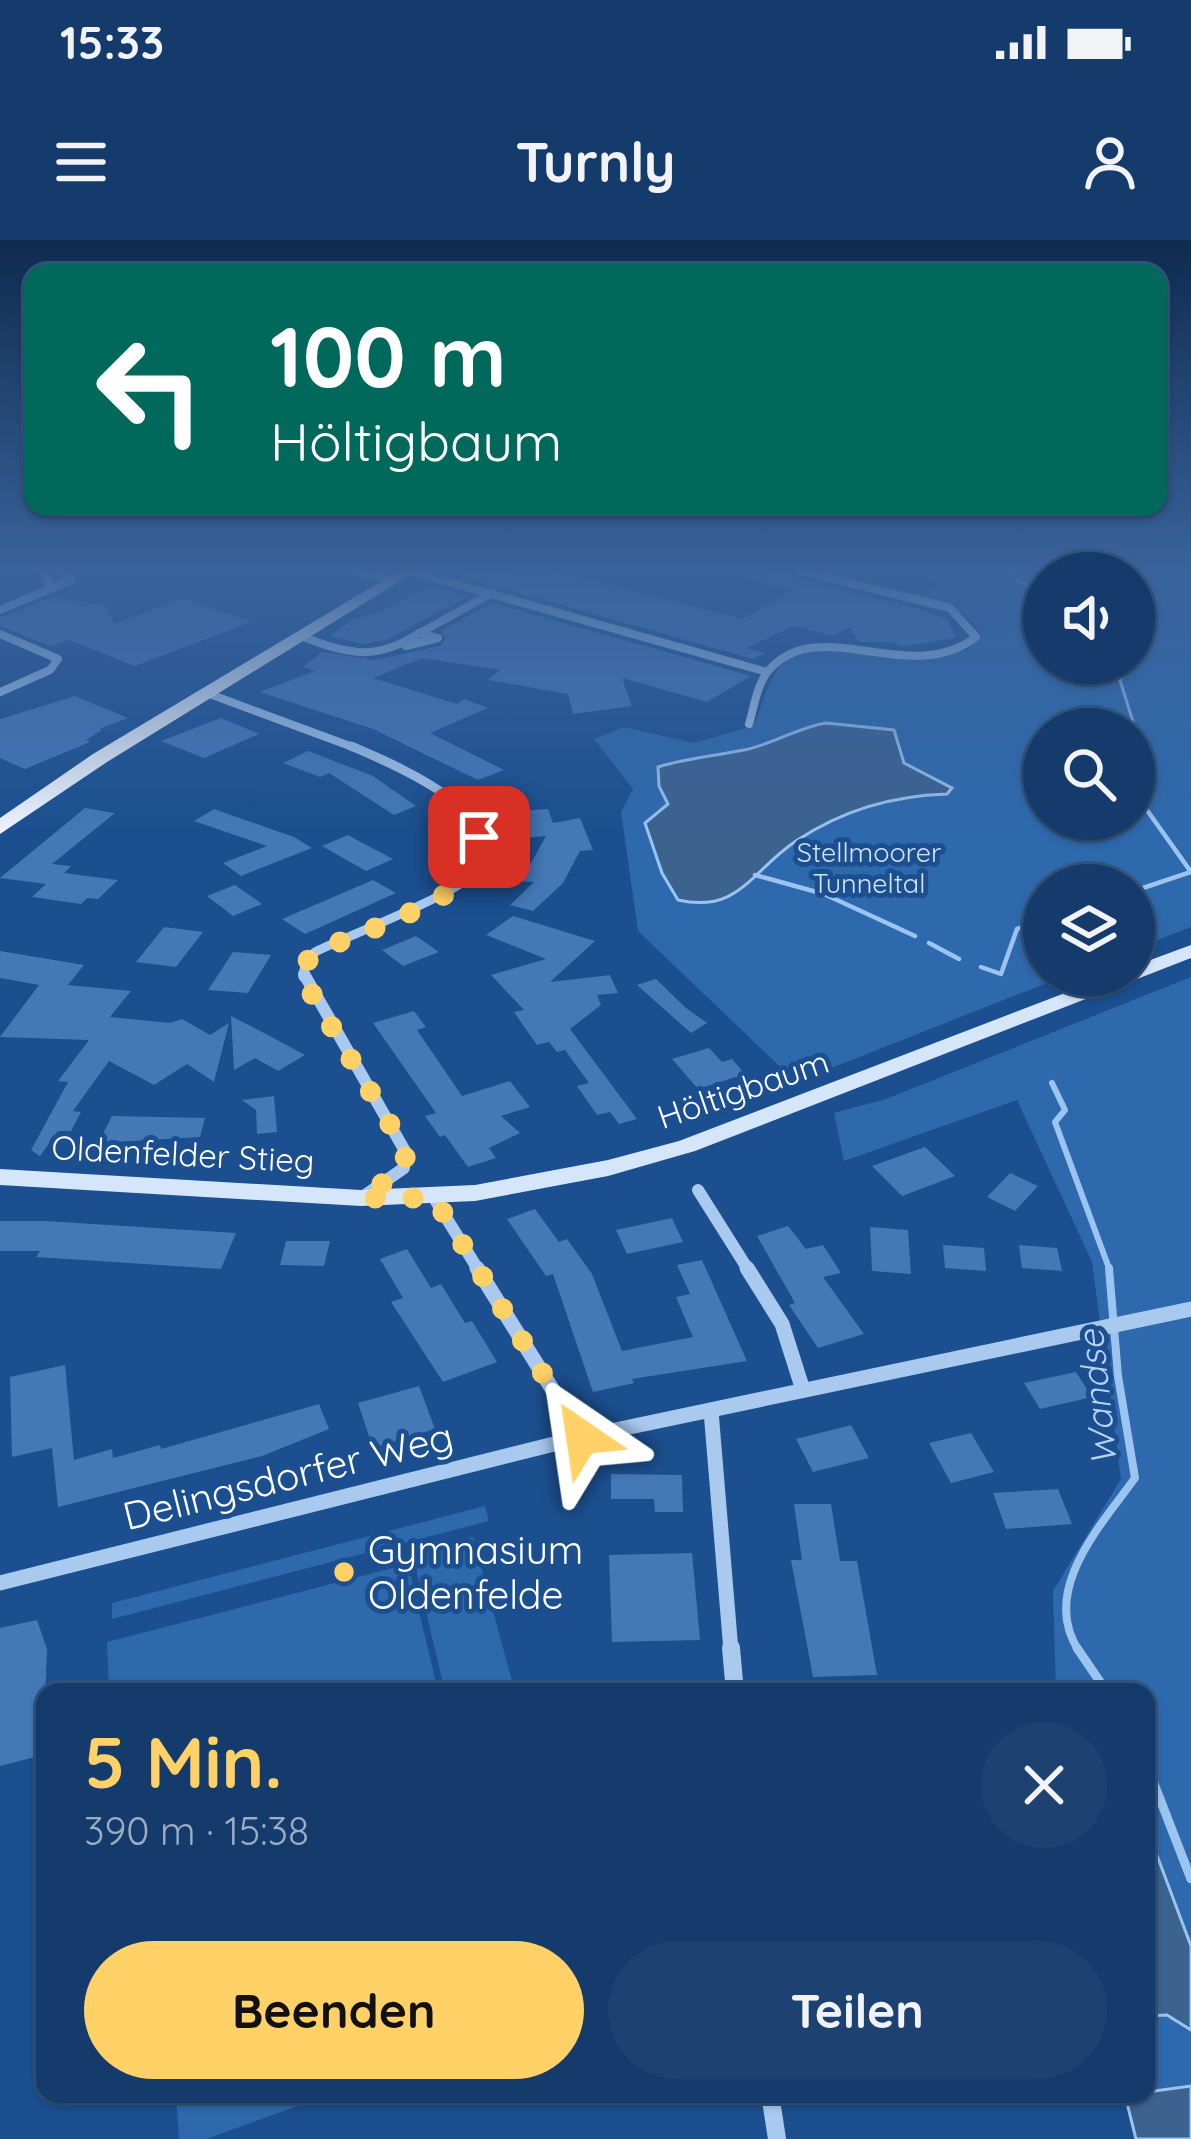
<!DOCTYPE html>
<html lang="de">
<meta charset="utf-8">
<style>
body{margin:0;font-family:Quicksand,sans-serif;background:#1d4271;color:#f1f3f6;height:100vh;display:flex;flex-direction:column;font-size:45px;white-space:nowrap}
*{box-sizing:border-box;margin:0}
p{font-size:39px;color:#9dadc1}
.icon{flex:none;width:66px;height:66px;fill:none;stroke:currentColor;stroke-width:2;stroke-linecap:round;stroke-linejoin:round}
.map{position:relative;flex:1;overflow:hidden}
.drawer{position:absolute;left:36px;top:1443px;width:1119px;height:420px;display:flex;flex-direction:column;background:#143b6b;border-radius:24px;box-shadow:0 3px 9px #0004,0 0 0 3px #33557e}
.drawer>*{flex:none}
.banner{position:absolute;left:24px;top:24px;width:1143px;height:252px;border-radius:24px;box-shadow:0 3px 9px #0004,0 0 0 3px #33557e;background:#00695c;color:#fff;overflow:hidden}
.buttons{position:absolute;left:1023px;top:312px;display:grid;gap:24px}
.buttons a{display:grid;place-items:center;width:132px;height:132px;border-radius:50%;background:#143b6b;box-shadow:0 3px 9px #0004,0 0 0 3px #33557e;font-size:60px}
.pin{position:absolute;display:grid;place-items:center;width:102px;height:102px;color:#fff;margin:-51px;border-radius:24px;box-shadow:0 6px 18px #0006}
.me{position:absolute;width:132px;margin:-66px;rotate:328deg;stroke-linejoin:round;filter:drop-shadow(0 0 9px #0008)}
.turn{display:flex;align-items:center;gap:42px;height:252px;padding:0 48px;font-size:54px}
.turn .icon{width:156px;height:156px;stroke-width:2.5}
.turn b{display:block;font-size:84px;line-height:102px}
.round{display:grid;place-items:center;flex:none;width:126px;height:126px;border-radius:63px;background:#1d4271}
.summary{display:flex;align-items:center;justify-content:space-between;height:204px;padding:0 48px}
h1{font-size:72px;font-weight:700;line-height:90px;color:#ffd166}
.action{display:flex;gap:24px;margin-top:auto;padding:24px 48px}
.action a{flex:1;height:138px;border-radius:72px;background:#ffd166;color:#111;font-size:48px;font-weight:700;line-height:138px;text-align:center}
.action a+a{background:#1d4271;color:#f1f3f6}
.status{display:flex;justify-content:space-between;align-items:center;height:84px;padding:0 60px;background:#143b6b;direction:ltr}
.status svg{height:33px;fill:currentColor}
header{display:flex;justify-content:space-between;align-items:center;height:156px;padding:0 48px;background:#143b6b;font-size:54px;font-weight:700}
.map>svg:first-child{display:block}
</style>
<div class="status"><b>15:33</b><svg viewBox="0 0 49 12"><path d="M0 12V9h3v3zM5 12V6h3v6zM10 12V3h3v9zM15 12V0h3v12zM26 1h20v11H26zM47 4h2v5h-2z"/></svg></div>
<header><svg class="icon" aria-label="menu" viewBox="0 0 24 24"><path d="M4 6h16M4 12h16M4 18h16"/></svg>Turnly<svg class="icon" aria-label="person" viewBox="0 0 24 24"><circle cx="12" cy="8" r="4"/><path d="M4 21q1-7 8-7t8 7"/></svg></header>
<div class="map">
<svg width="1191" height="1899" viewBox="0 0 1191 1899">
<rect width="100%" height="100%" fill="#1b4f8f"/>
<path fill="#2e69ad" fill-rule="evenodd" d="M917,330H1191V687L1134,709V645H1044V735H1067L796,842L638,691L621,572L633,549L594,499L624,487L694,503L753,486C763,465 768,436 786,420C812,397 918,426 968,410L981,394C967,367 943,364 916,357L938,345ZM1044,333H1134V423H1044ZM1044,489H1134V579H1044Z
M1191,737V1706L1146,1585V1452H1056L1053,1351L1121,1239L1092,1022L1017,860L844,921L834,873L886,859Z
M485,1266L489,1281L112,1379V1363Z
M473,1297L515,1452H445L412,1312Z
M408,1324L438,1452H109L107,1402Z
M1167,1775L1191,1790V1846L1146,1852V1776Z
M176,1854H299L300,1865L206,1899H179Z"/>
<path fill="#3c6290" stroke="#9cc4f0" stroke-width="3" d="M826,483L894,490L904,523L952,548L947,554C891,556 843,570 796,601C752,630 739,674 678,660L662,633L645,583L668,564L659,546L658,527C687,518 714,516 744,510C774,504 796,488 826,483Z
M1146,1586L1191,1706V1790L1167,1775L1146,1776Z
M1191,1846V1899H1136L1125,1855Z"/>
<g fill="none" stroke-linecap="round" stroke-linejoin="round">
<path stroke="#9cc4f0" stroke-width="3" d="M1006,330L1013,337
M1016,340L1030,346L1044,364
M1123,423L1129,429L1120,440L1134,485L1130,489"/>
<path stroke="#9cc4f0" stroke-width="4.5" d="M1134,552L1191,632
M755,635L824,654L915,696
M1134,651L1191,632
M929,703L959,719
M981,727L1001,734L1017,689L1044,680"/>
<path stroke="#9cc4f0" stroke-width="6" d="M1052,843L1065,870L1055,882L1110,1031"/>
<path stroke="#9cc4f0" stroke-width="8" d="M1079,1411C1039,1351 1101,1285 1135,1238L1118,1136L1109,1028"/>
<path stroke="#9cc4f0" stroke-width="9" d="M1077,1408L1107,1452
M1146,1523L1191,1639"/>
</g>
<path fill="#4478b7" d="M454,330H551L743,379L793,350L742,337L743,330H790L796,338L926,371L948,380L956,398L901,407L893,402H859L850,387L833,396L794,386L746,408L765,413L753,419L449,333Z
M429,345L469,356L386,400L361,404L330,396L355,378L380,372Z
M52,357L105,365L114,384L185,358L251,382L135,426L69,400L50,406L0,386V378Z
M492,363L751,436L707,462L622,438L632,466L573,474L568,454L488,440L500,430L422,418L373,438L457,464L464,459L488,468L430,493L504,530L478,540L373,489L260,452L315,431L303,427L322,412L375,420L440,406L446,399L441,391Z
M75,456L128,478L99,489L102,490L86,500L90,502L25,529L0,518V479Z
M221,478L259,494L204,518L161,501Z
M308,511L373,536L416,566L394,575L329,533L320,537L283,523Z
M85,568L115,573L52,624L71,626L64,633L118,640L98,659L87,658L81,664L32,657L46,644L0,638Z
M214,569L294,597L312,608L241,636L223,623L267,606L194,581Z
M548,569L553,583L580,578L593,610L580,611L563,643L533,671L510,665L534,642L521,641L546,596L512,599L505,572Z
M348,595L370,607L393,619L366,631L322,606Z
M373,640L396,653L305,694L282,679Z
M235,645L262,664L233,676L207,656Z
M513,676L595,701L550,742L610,735L618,753L597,755L601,765L570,789L637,879L619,884L610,872L597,875L577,846L589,843L565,810L557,812L549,802L537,805L514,772L524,770L491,735L546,719L486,695Z
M164,687L203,692L176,727L136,722Z
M416,696L439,712L403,726L382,710Z
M0,711L84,725L68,745L131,751L110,777L170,783L182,779L210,795L229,783L214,842L187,824L154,845L109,821L73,871L81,872L71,891H58L40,916L31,910L68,842L58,841L89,800L0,797L39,745L0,738Z
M233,712L271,715L248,753L208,750Z
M656,739L686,768L707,783L691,793L637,745Z
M414,771L426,787L417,790L462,856L510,841L530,867L501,876L520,893L489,908L496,918L468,927L445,895L440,897L425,876L436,873L373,783Z
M231,776L266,794L305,815L278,831L255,818L234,830Z
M709,808L722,822L732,819L745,834L698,849L672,819Z
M274,856L277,892L257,894L256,870L242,860Z
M112,876L205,878L200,897L98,903Z
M925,907L955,936L902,956L872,926Z
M1010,933L1038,946L1015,971L987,957Z
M535,969L559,1002L567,999L592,1034L622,1111L693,1097L676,1057L690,1054L677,1025L702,1020L747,1121L632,1139L634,1143L593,1152L553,1034L546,1036L507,979Z
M672,978L683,1002L627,1014L616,990Z
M0,981H45L236,993L221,1029L36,1017L40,1011H0Z
M788,986L806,1009L823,1005L841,1033L823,1037L864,1094L818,1108L789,1065L795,1063L757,996Z
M870,987L908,990L911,1034L872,1031Z
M286,1001H330L324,1026L280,1025Z
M943,1005L984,1008L986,1031L945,1028Z
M1019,1005L1057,1008L1062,1031L1022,1028Z
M407,1009L431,1048L441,1044L465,1083L472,1081L497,1122L443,1142L391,1062L403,1058L380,1019Z
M65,1125L74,1220L112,1209L113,1218L160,1205L161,1209L319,1164L329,1189L262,1216L58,1267L52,1208L12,1217L10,1137Z
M1076,1132L1092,1157L1040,1169L1024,1143Z
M419,1146L435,1189L373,1208L358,1163Z
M851,1185L869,1218L813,1232L796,1199Z
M971,1193L994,1232L951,1243L929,1203Z
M611,1234L682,1235L683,1272H655L654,1259H611Z
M1058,1249L1072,1284L1006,1289L993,1253Z
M794,1264H831L840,1321H857L877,1435L813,1437L791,1320H802Z
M692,1313L700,1400L612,1402L609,1315Z
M37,1380L47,1409L43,1515L0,1526V1388Z"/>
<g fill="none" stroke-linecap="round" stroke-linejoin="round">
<path stroke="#a9c9ee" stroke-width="8" d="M42,330L52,349
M354,330L392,341
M410,331L767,432
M0,370L71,340L61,330
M420,393L492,353
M0,394L58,419L50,430L0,452
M301,396C347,414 376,422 419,393L438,398L406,406
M207,453L358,509
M749,484C754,467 757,444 769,430C819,372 910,448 976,397L950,368L798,330"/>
<path stroke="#a9c9ee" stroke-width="9" d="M303,737L305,724L315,712C348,696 446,658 468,638C531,579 388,522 351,506"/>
<path stroke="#a9c9ee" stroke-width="12" d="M304,734L405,911L404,928L361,958
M698,950L749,1031
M434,958L479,1031"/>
<path stroke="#a9c9ee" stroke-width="15" d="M477,1028L582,1197
M747,1028L782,1084L803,1150
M711,1171L731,1411
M0,1343L582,1197L1191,1069"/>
<path stroke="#a9c9ee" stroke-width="18" d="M731,1408L735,1452
M770,1854L777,1899"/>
<path fill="#d6e6fa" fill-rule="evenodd" d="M1191,705V718L1137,739L695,911L608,936L475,961L361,966L0,945V929L361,950L475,945L608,920L679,901L1112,735H1134V726Z"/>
<path fill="#f0f6ff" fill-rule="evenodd" d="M400,330H418L107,522L0,594V578L93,514Z"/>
</g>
<linearGradient id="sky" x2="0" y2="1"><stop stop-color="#0f2b4f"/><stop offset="0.55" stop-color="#39639b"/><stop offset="1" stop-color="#39639b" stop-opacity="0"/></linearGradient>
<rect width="1191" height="596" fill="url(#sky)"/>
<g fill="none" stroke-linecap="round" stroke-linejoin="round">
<path stroke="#ffd166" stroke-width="21" stroke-dasharray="0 37.8" d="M479,597C481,606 483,616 479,624C463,659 352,696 315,712L305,724L303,739L406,911L404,928L362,958H434L582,1197"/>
</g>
<circle fill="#ffd166" stroke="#1b4f8f" stroke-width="4.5" cx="344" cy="1332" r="12"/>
<g text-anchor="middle" stroke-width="10" stroke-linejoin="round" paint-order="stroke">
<g font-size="27" fill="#cfe3fa" stroke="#1b4f8f">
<text x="869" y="622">Stellmoorer<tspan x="869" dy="31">Tunneltal</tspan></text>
</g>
<g font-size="33" fill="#fff" stroke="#1b4f8f">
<text transform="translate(743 849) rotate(-19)" y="12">Höltigbaum</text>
<text transform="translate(183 914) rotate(3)" y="12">Oldenfelder Stieg</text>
</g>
<g font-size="36" font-style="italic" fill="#b5d3f5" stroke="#1b4f8f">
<text transform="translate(1097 1158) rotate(-96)" y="13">Wandse</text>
</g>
<g font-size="39" fill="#fff" stroke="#1b4f8f">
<text transform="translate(288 1236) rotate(-14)" y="14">Delingsdorfer Weg</text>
</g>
<g font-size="39" fill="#fff" stroke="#1b4f8f" text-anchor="start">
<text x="368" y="1324">Gymnasium<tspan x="368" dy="45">Oldenfelde</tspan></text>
</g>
</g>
</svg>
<div class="buttons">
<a><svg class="icon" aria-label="sound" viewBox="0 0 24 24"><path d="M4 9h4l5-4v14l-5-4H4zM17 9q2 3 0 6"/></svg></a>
<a><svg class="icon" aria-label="search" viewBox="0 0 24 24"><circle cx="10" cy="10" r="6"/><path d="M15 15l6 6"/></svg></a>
<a><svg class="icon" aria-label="layers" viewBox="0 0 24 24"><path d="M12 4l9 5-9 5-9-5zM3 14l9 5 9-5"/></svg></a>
</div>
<div class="pin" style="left:479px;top:597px;background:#d93025"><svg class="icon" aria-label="arrive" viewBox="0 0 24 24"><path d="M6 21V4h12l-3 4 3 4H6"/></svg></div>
<svg class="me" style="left:582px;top:1197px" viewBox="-20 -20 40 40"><path d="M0-17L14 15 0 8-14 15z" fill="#ffd166" stroke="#fff" stroke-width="4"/></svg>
<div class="banner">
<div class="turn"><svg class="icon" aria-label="left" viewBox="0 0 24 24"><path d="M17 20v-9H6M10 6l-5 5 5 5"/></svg><div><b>100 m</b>Höltigbaum</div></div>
</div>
<section class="drawer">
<div class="summary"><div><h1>5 Min.</h1><p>390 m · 15:38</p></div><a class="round"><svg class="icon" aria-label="close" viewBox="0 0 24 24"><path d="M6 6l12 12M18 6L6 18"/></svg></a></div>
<div class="action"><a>Beenden</a><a>Teilen</a></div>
</section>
</div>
